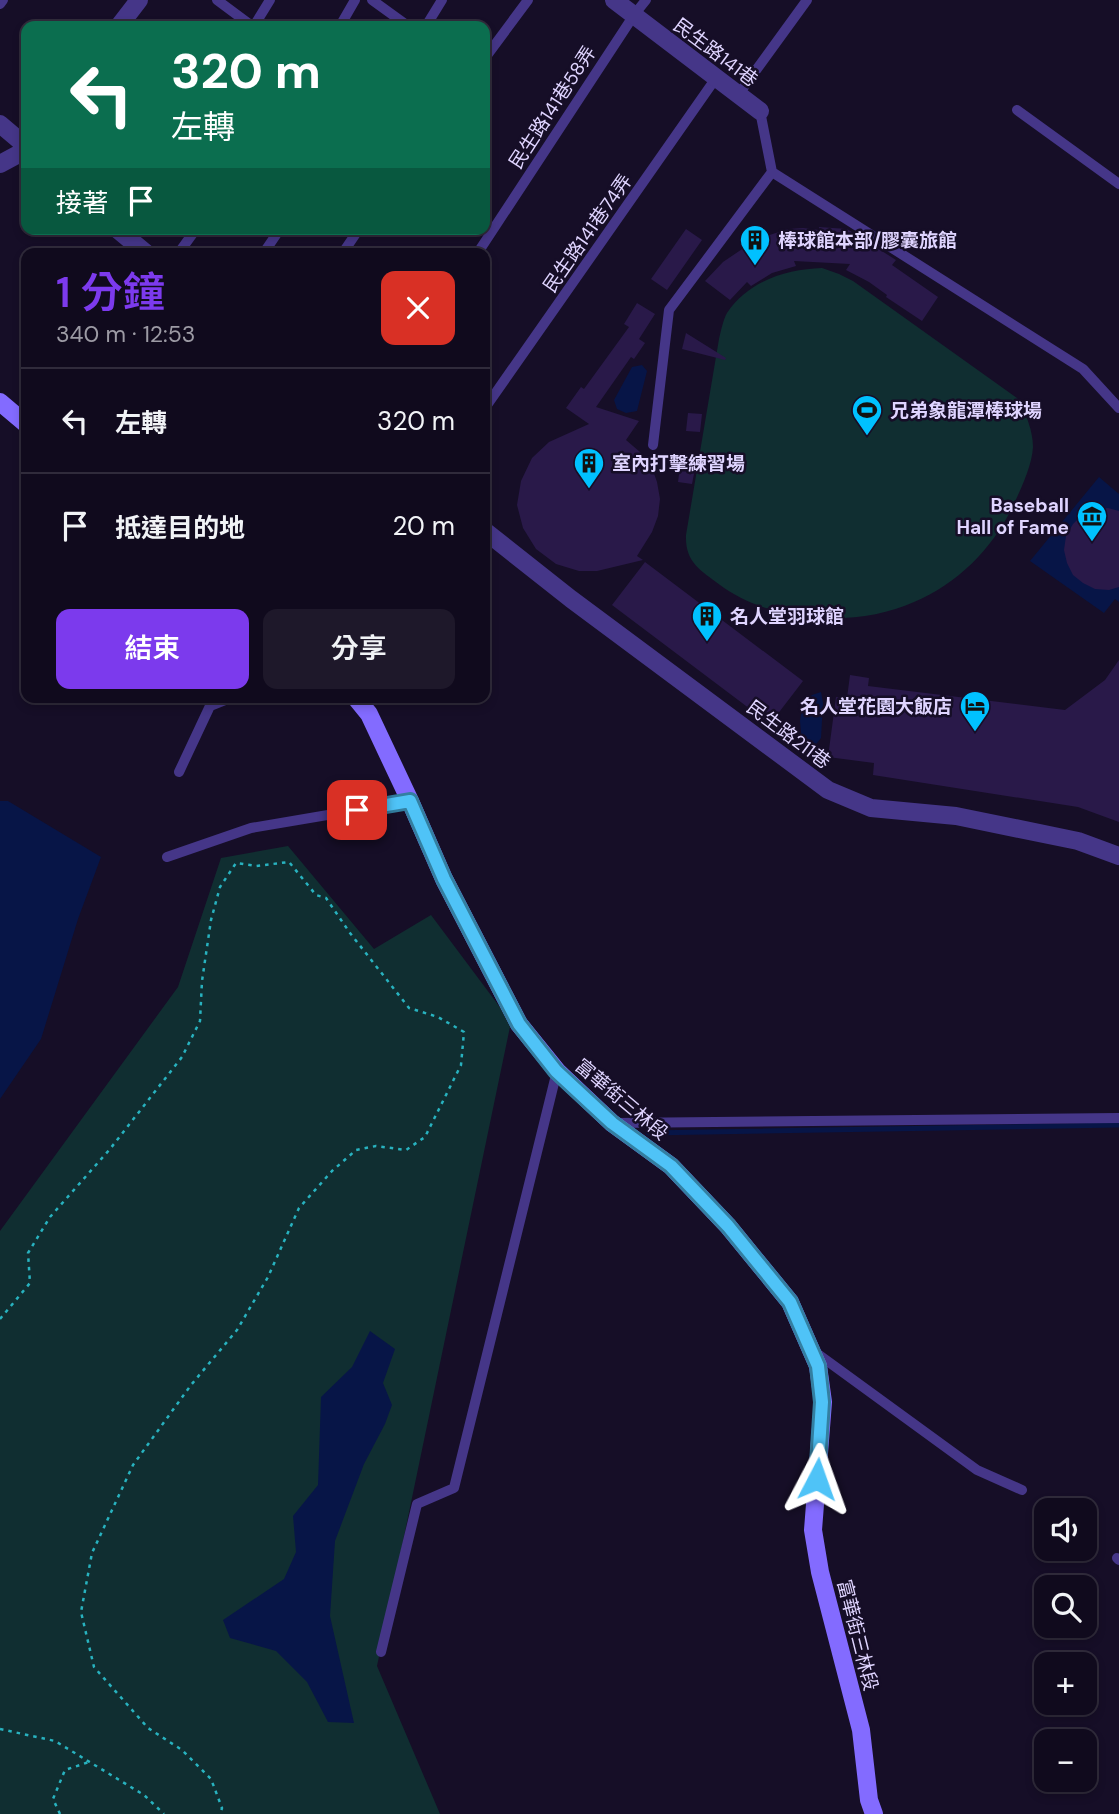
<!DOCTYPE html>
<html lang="zh-TW">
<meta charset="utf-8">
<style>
body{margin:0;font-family:"DM Sans","Noto Sans TC",sans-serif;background:#1e182a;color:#f1f3f6;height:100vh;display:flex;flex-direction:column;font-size:26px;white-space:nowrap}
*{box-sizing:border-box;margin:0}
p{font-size:23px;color:#9c9aa4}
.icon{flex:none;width:38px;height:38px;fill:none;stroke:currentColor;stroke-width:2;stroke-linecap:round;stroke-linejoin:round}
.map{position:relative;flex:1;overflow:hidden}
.details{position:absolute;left:21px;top:248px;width:469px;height:455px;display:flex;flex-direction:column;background:#100a1d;border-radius:14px;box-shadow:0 4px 10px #0003,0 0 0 2px #302b3b}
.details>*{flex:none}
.guide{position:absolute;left:21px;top:21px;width:469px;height:214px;border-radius:14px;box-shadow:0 4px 10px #0003,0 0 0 2px #302b3b;background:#0b6e4f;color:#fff;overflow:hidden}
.tools{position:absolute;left:1034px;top:1498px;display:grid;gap:14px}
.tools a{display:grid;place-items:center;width:63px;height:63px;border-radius:14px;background:#100a1d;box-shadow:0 4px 10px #0003,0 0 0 2px #302b3b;font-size:35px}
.pin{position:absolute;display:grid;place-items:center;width:60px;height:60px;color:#fff;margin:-30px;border-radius:14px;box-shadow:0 4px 10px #0006}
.me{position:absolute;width:77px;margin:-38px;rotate:4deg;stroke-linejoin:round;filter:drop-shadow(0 0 5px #0008)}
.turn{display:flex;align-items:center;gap:24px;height:147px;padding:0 35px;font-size:32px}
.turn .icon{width:91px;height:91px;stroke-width:2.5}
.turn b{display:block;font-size:49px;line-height:60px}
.then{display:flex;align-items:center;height:66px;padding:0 35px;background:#0003;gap:14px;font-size:26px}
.round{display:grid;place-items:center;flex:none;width:74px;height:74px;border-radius:14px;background:#1e182a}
.summary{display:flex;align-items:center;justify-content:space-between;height:119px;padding:0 35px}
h1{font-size:42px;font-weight:600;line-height:52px;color:#7c3aed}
.action{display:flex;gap:14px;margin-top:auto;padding:14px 35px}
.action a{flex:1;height:80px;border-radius:14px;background:#7c3aed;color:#fff;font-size:28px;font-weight:600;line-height:80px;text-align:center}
.action a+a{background:#1e182a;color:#f1f3f6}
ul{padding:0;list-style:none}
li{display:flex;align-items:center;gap:21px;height:105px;padding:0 35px;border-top:2px solid #302b3b}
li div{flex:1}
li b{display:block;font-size:26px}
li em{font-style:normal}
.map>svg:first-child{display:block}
</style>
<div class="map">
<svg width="1119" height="1814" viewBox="0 0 1119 1814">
<rect width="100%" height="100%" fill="#160e27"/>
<path fill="#102e31" d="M822,268L839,274L853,281L1021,401C1026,416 1033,431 1033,447C1032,466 1020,491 1012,508C992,549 957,584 914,602C857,628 771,623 720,585C700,570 685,562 686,535L719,339C721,331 723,320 727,313C748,281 787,269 822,268Z
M288,846L374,949L431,915L511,1022L377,1666L440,1814H0V1231L178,987L221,858Z"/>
<path fill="#071547" d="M642,365L647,371L637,411L626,413L617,409L614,400L632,367Z
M1099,477L1119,494V602L1115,599L1104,613L1030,561Z
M821,692L823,703L821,738L809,753L802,743L800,721L803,703L812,695Z
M0,801H8L101,857L78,919L41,1039L0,1099Z
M370,1331L395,1349L383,1383L392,1405L385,1424L364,1464L335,1541L330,1616L354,1723L328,1722L307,1682L276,1651L230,1638L223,1620L284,1579L296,1552L293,1516L318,1485L321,1397L352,1367Z"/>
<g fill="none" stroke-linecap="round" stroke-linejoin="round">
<path stroke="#071547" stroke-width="5" d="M648,1133L1119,1125"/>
</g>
<path fill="#291949" d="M819,227L847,229L896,260L892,265L938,297L922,321L886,297L887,295L869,282L846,270L850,264L794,261L796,266L772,273L751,286L747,282L730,300L705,281L723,262L757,239L788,229L803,228L819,230Z
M686,229L702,240L667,290L651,279Z
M637,303L655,314L639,339L645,343L634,359L631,357L596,407L639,421L626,440L640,452L651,465L657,482L660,499L658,516L652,532L637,556L643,560L597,571H579L556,564L536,549L523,528L517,505L521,481L532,458L549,442L589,424L566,408L581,387L584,389L629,327L624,324Z
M686,333L726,358L725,360L682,349Z
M688,413L702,414L700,432L686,431Z
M680,467L695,469L692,484L678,482Z
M1108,508L1119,511V587L1109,590L1095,589L1083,583L1073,575L1067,563L1064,550L1066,536L1073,524L1082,515L1095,510Z
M645,562L803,681L770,724L612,605Z
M1119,660V822L1078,807L873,775L874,763L828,757L836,697L847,698L850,675L869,678L868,686L1065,710L1105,680Z"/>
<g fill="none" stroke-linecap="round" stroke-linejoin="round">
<path stroke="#28b2bf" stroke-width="2.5" stroke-dasharray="3.5 5" stroke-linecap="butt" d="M0,1319L30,1283L28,1253L50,1217L110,1149L182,1057L200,1021L202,981L211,920L220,887L236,863L256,866L289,862L316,895L326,898L350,933L409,1008L438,1017L464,1032L461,1065L425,1137L406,1150L376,1146L356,1150L332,1171L299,1208L268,1277L237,1330L191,1385L133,1465L92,1553L81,1612L94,1667L148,1728L182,1750L211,1779L222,1808L220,1814
M0,1729L55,1741L144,1795L164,1814
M60,1814L53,1799L65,1770L89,1762"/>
<path stroke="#453688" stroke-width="10" d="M217,0L252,26
M372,0L408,26
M0,4L3,0
M254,26L270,0
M340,26L355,0
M426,26L442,0
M485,58L528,0
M738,95L807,0
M1017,110L1119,184
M772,172L1083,369L1119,408
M178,254L196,229
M263,254L280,229
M342,254L359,229
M477,254L634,15L646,0
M485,408L716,78
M653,445L669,310L772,172L760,111
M179,772L210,706L230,698
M167,857L251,828L410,801
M615,1123L1119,1118
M815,1352L977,1470L1022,1490
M1117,1558L1119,1560
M381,1652L417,1504L454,1488L557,1071"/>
<path stroke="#453688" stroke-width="18" d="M614,0L760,111
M119,26L139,0
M0,124L26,146
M0,164L26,150
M117,229L147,254
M485,531L571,599L828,790L871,808L956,816L1078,841L1119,856"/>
<path stroke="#836bff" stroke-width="18" d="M0,402L26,424
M356,698L369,714L410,801L444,879L519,1024L557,1071L612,1123L671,1166L728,1226L790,1302L818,1366L823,1402L813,1530L820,1572L861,1730L869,1800L874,1814"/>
</g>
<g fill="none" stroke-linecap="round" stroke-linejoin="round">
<g stroke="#337fa1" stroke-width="18">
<path id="route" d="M357,810L410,801L444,879L519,1024L556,1071L612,1123L671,1166L728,1226L790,1302L818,1366L822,1402L817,1479"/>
</g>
<use href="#route" stroke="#4fc3f7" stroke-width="12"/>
</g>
<defs>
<g id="building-pin" transform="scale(1.575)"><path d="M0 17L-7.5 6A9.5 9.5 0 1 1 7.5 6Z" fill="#00c1ff" stroke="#160e27"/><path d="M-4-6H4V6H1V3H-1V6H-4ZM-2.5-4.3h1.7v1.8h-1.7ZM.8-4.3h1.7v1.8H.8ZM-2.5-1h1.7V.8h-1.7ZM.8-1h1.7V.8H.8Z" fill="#111"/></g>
<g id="stadium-pin" transform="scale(1.575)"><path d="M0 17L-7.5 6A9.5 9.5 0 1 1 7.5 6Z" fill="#00c1ff" stroke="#160e27"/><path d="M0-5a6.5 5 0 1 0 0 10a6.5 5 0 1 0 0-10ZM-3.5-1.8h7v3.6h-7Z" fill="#111"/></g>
<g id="museum-pin" transform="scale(1.575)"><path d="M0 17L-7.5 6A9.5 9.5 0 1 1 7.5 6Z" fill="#00c1ff" stroke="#160e27"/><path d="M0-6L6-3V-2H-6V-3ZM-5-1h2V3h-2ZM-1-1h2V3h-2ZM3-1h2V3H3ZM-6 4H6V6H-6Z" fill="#111"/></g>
<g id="hotel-pin" transform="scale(1.575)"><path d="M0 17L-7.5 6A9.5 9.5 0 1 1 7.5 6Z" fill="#00c1ff" stroke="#160e27"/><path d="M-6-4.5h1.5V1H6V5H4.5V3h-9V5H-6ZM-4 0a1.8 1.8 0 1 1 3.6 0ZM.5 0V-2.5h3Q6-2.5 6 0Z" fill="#111"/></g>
</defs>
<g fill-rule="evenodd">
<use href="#building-pin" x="755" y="240"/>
<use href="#stadium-pin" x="867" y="410"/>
<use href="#building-pin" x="589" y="463"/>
<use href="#museum-pin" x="1092" y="516"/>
<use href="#building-pin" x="707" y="616"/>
<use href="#hotel-pin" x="975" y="706"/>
</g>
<g text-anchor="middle" stroke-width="5" stroke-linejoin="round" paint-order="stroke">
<g font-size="19" fill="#dfd4ff" stroke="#160e27">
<text transform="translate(716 52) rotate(37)" y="7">民生路141巷</text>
<text transform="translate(552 107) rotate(-57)" y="7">民生路141巷58弄</text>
<text transform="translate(587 233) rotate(-55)" y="7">民生路141巷74弄</text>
<text transform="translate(789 734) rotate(37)" y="7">民生路211巷</text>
<text transform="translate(622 1099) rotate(40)" y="7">富華街三林段</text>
<text transform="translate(858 1635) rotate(76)" y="7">富華街三林段</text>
</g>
<g font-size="19" font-weight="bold" fill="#dfd4ff" stroke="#160e27" text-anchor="start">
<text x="778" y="247">棒球館本部/膠囊旅館</text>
<text x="890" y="417">兄弟象龍潭棒球場</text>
<text x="612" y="470">室內打擊練習場</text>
<text x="1069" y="512" text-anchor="end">Baseball<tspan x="1069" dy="22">Hall of Fame</tspan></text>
<text x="730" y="623">名人堂羽球館</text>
<text x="952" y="713" text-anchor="end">名人堂花園大飯店</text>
</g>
</g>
</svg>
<div class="tools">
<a><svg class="icon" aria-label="sound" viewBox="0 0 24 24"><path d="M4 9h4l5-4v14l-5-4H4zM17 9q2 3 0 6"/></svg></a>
<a><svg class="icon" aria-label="search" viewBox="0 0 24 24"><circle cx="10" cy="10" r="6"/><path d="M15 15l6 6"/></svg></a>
<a>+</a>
<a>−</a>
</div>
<div class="pin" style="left:357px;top:810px;background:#d93025"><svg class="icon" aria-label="arrive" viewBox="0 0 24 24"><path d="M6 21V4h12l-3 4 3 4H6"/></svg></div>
<svg class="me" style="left:817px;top:1479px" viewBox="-20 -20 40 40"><path d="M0-17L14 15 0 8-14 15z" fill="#4fc3f7" stroke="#fff" stroke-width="4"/></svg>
<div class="guide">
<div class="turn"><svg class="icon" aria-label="left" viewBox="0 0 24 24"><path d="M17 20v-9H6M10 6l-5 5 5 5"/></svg><div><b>320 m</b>左轉</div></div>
<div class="then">接著<svg class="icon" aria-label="arrive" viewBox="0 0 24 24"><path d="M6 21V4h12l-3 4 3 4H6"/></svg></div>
</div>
<section class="details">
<div class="summary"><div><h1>1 分鐘</h1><p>340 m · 12:53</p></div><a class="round" style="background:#d93025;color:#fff"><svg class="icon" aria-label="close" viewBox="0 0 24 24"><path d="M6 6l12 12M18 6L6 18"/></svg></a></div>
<ul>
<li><svg class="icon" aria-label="left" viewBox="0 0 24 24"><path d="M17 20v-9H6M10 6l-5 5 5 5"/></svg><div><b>左轉</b></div><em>320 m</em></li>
<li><svg class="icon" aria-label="arrive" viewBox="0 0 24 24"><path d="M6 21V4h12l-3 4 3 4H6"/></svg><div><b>抵達目的地</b></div><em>20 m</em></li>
</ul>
<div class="action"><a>結束</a><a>分享</a></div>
</section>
</div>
